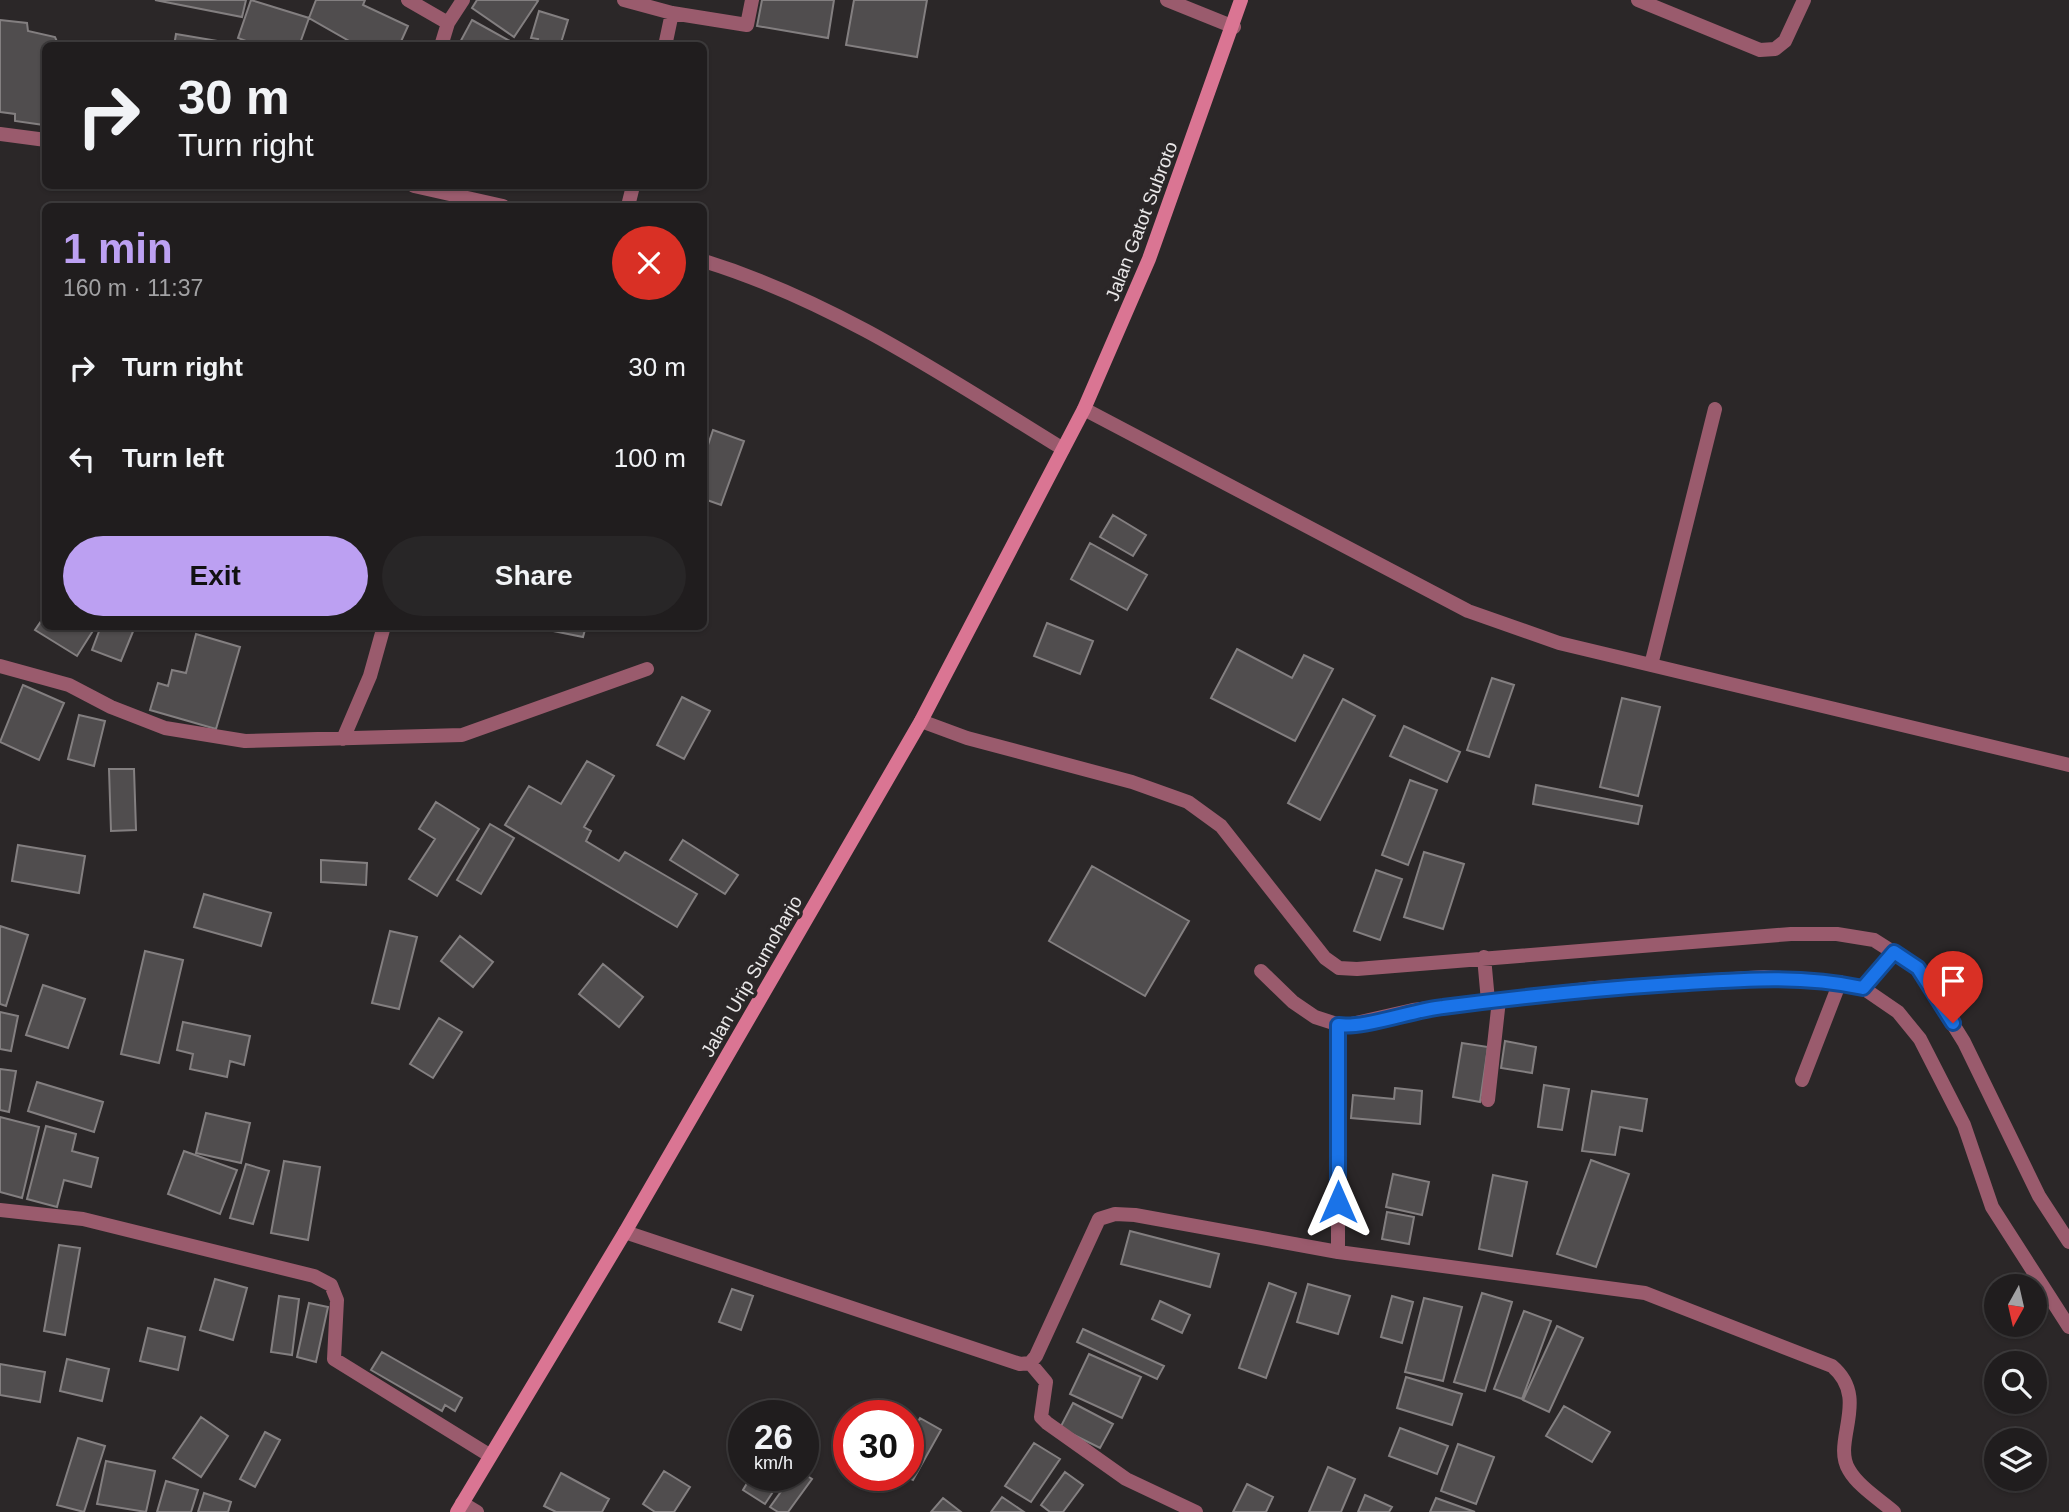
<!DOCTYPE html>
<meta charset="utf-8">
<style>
body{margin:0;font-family:Arial,sans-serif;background:#282627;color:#f1f3f6;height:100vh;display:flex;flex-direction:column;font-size:26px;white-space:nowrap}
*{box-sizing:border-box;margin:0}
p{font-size:23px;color:#a2a2a4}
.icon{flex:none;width:38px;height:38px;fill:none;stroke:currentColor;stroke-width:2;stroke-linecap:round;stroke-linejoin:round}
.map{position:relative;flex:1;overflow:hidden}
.sheet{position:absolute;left:42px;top:203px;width:665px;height:427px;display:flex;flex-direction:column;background:#201d1e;border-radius:10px;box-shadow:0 2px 5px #0004,0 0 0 2px #3d3b3c}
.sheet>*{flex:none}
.hud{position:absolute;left:42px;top:42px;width:665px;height:147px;border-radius:10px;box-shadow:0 2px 5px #0004,0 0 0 2px #3d3b3c;background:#201d1e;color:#f1f3f6;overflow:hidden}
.needle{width:46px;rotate:188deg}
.buttons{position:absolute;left:1984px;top:1274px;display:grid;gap:14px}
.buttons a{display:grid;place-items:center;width:63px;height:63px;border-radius:50%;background:#201d1e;box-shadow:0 2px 5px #0004,0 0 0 2px #3d3b3c;font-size:35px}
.speed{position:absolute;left:728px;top:1400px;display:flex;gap:14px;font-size:35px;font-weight:700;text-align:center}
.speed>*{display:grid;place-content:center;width:91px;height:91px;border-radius:50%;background:#201d1e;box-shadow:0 2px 5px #0004,0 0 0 2px #3d3b3c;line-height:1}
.speed small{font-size:18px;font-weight:400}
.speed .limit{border:10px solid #d22;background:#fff;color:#111}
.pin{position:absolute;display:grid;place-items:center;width:60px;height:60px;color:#fff;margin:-72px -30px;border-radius:50% 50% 50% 0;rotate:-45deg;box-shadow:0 0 7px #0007}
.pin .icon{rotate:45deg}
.me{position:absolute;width:77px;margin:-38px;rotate:0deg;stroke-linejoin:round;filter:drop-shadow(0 0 5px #0008)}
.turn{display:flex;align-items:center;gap:24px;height:147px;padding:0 21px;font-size:32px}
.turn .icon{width:91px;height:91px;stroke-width:2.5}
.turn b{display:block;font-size:49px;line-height:60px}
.round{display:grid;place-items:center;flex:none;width:74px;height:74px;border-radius:37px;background:#282627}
.summary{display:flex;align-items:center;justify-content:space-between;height:119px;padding:0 21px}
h1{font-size:42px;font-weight:700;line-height:52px;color:#bca0f2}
.cta{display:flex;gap:14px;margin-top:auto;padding:14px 21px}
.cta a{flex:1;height:80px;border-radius:42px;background:#bca0f2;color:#111;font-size:28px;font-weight:700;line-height:80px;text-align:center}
.cta a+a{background:#282627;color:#f1f3f6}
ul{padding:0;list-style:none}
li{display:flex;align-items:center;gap:21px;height:91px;padding:0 21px}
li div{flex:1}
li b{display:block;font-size:26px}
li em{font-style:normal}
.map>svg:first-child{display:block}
</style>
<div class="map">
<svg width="2069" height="1512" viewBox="0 0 2069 1512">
<rect width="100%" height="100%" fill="#2b2728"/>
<path fill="#504d4e" stroke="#837f80" stroke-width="2" d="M155,0H246L242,17Z
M251,0L309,18L299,46H259L238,38Z
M316,0H365L363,5L408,26L399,46H358L309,18Z
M477,0H536L538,1L514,37L472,8Z
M762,0H834L828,38L757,26Z
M854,0H927L917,57L846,45Z
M539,11L568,20L560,46H536L538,39L531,38Z
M0,20L27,23L28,31L55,37L59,46H46L44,125L15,121V114L0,112Z
M472,20L519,46H458Z
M176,34L224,42V46H174Z
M713,430L744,441L721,505L704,499V457Z
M1113,515L1146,535L1133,556L1100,537Z
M1090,543L1147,575L1127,610L1071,579Z
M46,614V626H96L77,656L35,630Z
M1047,623L1093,641L1080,674L1034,656Z
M101,626L134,629L121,661L92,650Z
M554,626H586L583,637L553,631Z
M196,634L240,647L216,729L150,710L158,683L168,686L172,670L186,673Z
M1237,649L1292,678L1304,655L1333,669L1295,741L1211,698Z
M1492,678L1514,685L1489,757L1467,750Z
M23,685L64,703L39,760L0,742Z
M682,697L710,711L684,759L657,745Z
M1622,698L1660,707L1638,796L1600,787Z
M1343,699L1375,716L1320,820L1288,803Z
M79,715L105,721L94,766L68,759Z
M1404,726L1460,752L1447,782L1390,756Z
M587,761L614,776L584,827L591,831L586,841L619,861L625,852L697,894L677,927L505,825L529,786L561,804Z
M109,769H134L136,830L111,831Z
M1410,780L1437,790L1408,865L1382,855Z
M1536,785L1642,806L1638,824L1533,804Z
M436,802L479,829L437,896L409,879L435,839L419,829Z
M490,824L514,838L481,894L457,880Z
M683,840L738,875L725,894L670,860Z
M18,845L85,856L79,893L12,881Z
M1424,852L1464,864L1443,929L1404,917Z
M321,860L367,863L366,885L321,882Z
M1092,866L1189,921L1145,996L1049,941Z
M1376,870L1402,879L1380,940L1354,931Z
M204,894L271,913L261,946L194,927Z
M0,926L28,935L6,1006L0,1004Z
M390,931L417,937L399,1009L372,1003Z
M460,936L493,962L473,987L441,961Z
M145,951L183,960L159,1063L121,1054Z
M603,964L643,997L619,1027L579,994Z
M43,985L85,999L68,1048L26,1035Z
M0,1012L18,1016L11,1051L0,1049Z
M439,1018L462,1032L433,1078L410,1064Z
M183,1022L250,1036L244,1065L230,1061L227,1077L190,1069L193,1054L177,1050Z
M1505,1041L1536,1047L1532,1073L1501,1068Z
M1462,1043L1488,1047L1480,1102L1453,1097Z
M0,1069L16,1071L9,1112L0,1110Z
M37,1082L103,1102L94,1132L28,1111Z
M1544,1085L1569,1089L1562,1130L1538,1127Z
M1395,1088L1422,1091L1420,1124L1351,1118L1353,1095L1394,1099Z
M1592,1091L1647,1099L1642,1131L1620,1127L1615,1155L1582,1151Z
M206,1113L250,1123L241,1163L196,1153Z
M0,1117L39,1127L22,1198L0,1192Z
M46,1126L76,1134L72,1151L98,1158L91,1187L64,1180L57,1207L27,1199Z
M184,1151L237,1170L220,1214L168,1194Z
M1591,1160L1629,1174L1596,1267L1557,1254Z
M284,1161L320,1167L308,1240L271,1233Z
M246,1164L269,1171L253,1224L230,1218Z
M1393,1174L1429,1182L1422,1215L1386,1207Z
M1493,1175L1527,1182L1512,1256L1479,1249Z
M1387,1212L1414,1217L1409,1244L1382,1239Z
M1130,1231L1219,1254L1210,1287L1121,1264Z
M59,1245L80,1248L65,1335L44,1331Z
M215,1279L247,1288L233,1340L200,1330Z
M1269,1283L1296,1293L1266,1378L1239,1368Z
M1308,1284L1350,1296L1338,1334L1297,1322Z
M732,1289L753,1296L741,1330L719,1322Z
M1482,1293L1512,1302L1485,1391L1454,1382Z
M279,1296L299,1299L292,1355L271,1352Z
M1392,1296L1413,1302L1402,1343L1381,1337Z
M1424,1298L1462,1307L1443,1381L1405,1372Z
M1160,1301L1190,1315L1182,1333L1152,1319Z
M309,1303L328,1307L316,1362L297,1357Z
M1524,1311L1551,1321L1522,1399L1494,1389Z
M1557,1326L1583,1338L1549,1412L1523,1400Z
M148,1328L185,1337L178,1370L140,1361Z
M1083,1329L1164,1366L1157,1379L1077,1342Z
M382,1352L462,1398L455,1411L445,1405L442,1411L371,1370Z
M1089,1354L1141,1377L1122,1418L1070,1394Z
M67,1359L109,1369L102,1401L60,1391Z
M0,1364L45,1372L40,1402L0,1395Z
M1406,1377L1462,1394L1452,1425L1397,1408Z
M1073,1403L1113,1424L1100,1448L1060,1428Z
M1564,1406L1610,1432L1592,1462L1546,1436Z
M201,1417L228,1436L201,1477L173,1458Z
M920,1418L941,1430L913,1480L903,1475H908V1438Z
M1400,1428L1448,1446L1437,1474L1389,1456Z
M265,1432L280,1440L255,1487L240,1479Z
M78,1438L105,1446L84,1512L57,1505Z
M1034,1443L1060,1459L1031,1502L1005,1486Z
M1458,1444L1494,1457L1476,1504L1441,1491Z
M106,1461L155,1471L146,1512L97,1504Z
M1328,1467L1355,1479L1341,1512H1309Z
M664,1471L690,1487L674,1512H655L643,1504Z
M1065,1472L1083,1485L1063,1512H1050L1041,1505Z
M561,1473L609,1499L602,1512H556L544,1506Z
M803,1473L812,1479L788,1512H778L770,1507L793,1475Z
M752,1475H784L765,1504L743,1490Z
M166,1481L198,1490L191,1512H157Z
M1247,1484L1273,1497L1266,1512H1233Z
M204,1493L231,1502L228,1512H198Z
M1365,1495L1392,1507L1389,1512H1358Z
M1002,1497L1024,1512H991Z
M943,1498L961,1512H931Z
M1436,1498L1475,1512H1430Z"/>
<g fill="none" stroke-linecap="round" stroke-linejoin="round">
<path stroke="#9a5b6d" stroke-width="14" d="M408,0L448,23
M624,0L672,13L747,25L752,0
M1167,0L1234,27
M1638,0L1760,50L1775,49L1785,41L1804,0
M441,46L448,23L463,0
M665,46L672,13
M0,134L46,140
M414,186L503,206
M628,206L633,186
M704,261C836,302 946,377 1063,449
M1084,409L1468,611L1559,643L2069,765
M1651,665L1715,409
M0,666L69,685L111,707L165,728L245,741L462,735L647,669
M921,721L967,738L1132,782L1188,802L1221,826L1325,958L1339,968L1357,969L1791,934H1837L1874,940L1918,968L1964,1042L2039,1196L2069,1242
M343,739L370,676L384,626
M1484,957L1488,1001
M1261,971L1293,1002L1315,1017L1343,1026L1413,1010L1595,988L1764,977L1827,981L1863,988L1898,1012L1920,1039L1964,1125L1992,1207L2069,1327
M1863,988L1894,952
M1338,1025V1252
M1802,1080L1840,982
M1488,1100L1499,1000
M0,1210L83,1219L314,1276L331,1285L337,1300L334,1359L489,1455
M625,1232L1020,1364L1030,1363L1036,1356L1099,1219L1115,1214L1135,1215L1338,1252L1645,1293L1832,1366C1871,1399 1831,1441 1849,1470C1858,1486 1880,1500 1894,1512
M1030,1363L1046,1382L1041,1417L1047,1423L1126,1479L1196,1512
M462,1503L477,1512"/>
<path stroke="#da7593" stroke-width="14" d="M457,1512L625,1232L921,721L1084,409L1149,259L1241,0"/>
</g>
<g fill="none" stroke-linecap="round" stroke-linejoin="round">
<g stroke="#114b97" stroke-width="18">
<path id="route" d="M1338,1202V1025C1364,1029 1413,1010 1443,1007C1519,997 1595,989 1672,984C1737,980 1799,974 1863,988L1894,952L1918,968L1953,1023"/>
</g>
<use href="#route" stroke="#1a73e8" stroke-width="12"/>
</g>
<g text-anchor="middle" stroke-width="7" stroke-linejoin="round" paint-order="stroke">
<g font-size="19" fill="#eae8e9" stroke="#2b2728">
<text transform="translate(1141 221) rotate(-69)" y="7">Jalan Gatot Subroto</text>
<text transform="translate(751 976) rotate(-60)" y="7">Jalan Urip Sumoharjo</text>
</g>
</g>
</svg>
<div class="buttons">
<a><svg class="needle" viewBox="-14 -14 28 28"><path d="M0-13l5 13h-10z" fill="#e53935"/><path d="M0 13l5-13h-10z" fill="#a2a2a4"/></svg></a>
<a><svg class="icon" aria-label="search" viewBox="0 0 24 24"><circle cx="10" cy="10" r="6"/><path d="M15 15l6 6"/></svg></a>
<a><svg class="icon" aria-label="layers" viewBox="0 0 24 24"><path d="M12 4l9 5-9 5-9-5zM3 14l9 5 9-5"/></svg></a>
</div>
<div class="speed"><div>26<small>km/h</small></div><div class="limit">30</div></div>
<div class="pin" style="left:1953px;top:1023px;background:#d93025"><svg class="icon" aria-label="arrive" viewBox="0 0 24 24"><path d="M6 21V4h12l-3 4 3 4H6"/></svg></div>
<svg class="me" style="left:1338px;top:1202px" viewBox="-20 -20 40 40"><path d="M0-17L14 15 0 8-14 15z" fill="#1a73e8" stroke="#fff" stroke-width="4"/></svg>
<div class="hud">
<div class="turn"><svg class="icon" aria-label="right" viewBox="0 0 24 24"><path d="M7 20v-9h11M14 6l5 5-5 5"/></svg><div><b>30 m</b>Turn right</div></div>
</div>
<section class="sheet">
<div class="summary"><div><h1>1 min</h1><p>160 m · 11:37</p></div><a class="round" style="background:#d93025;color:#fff"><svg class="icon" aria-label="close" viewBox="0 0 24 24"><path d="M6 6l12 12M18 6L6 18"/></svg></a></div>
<ul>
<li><svg class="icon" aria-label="right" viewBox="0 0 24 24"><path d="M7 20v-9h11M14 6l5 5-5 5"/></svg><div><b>Turn right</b></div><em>30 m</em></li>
<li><svg class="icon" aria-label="left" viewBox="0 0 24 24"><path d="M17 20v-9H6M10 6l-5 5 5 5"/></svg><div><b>Turn left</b></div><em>100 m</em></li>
</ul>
<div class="cta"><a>Exit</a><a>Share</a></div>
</section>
</div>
